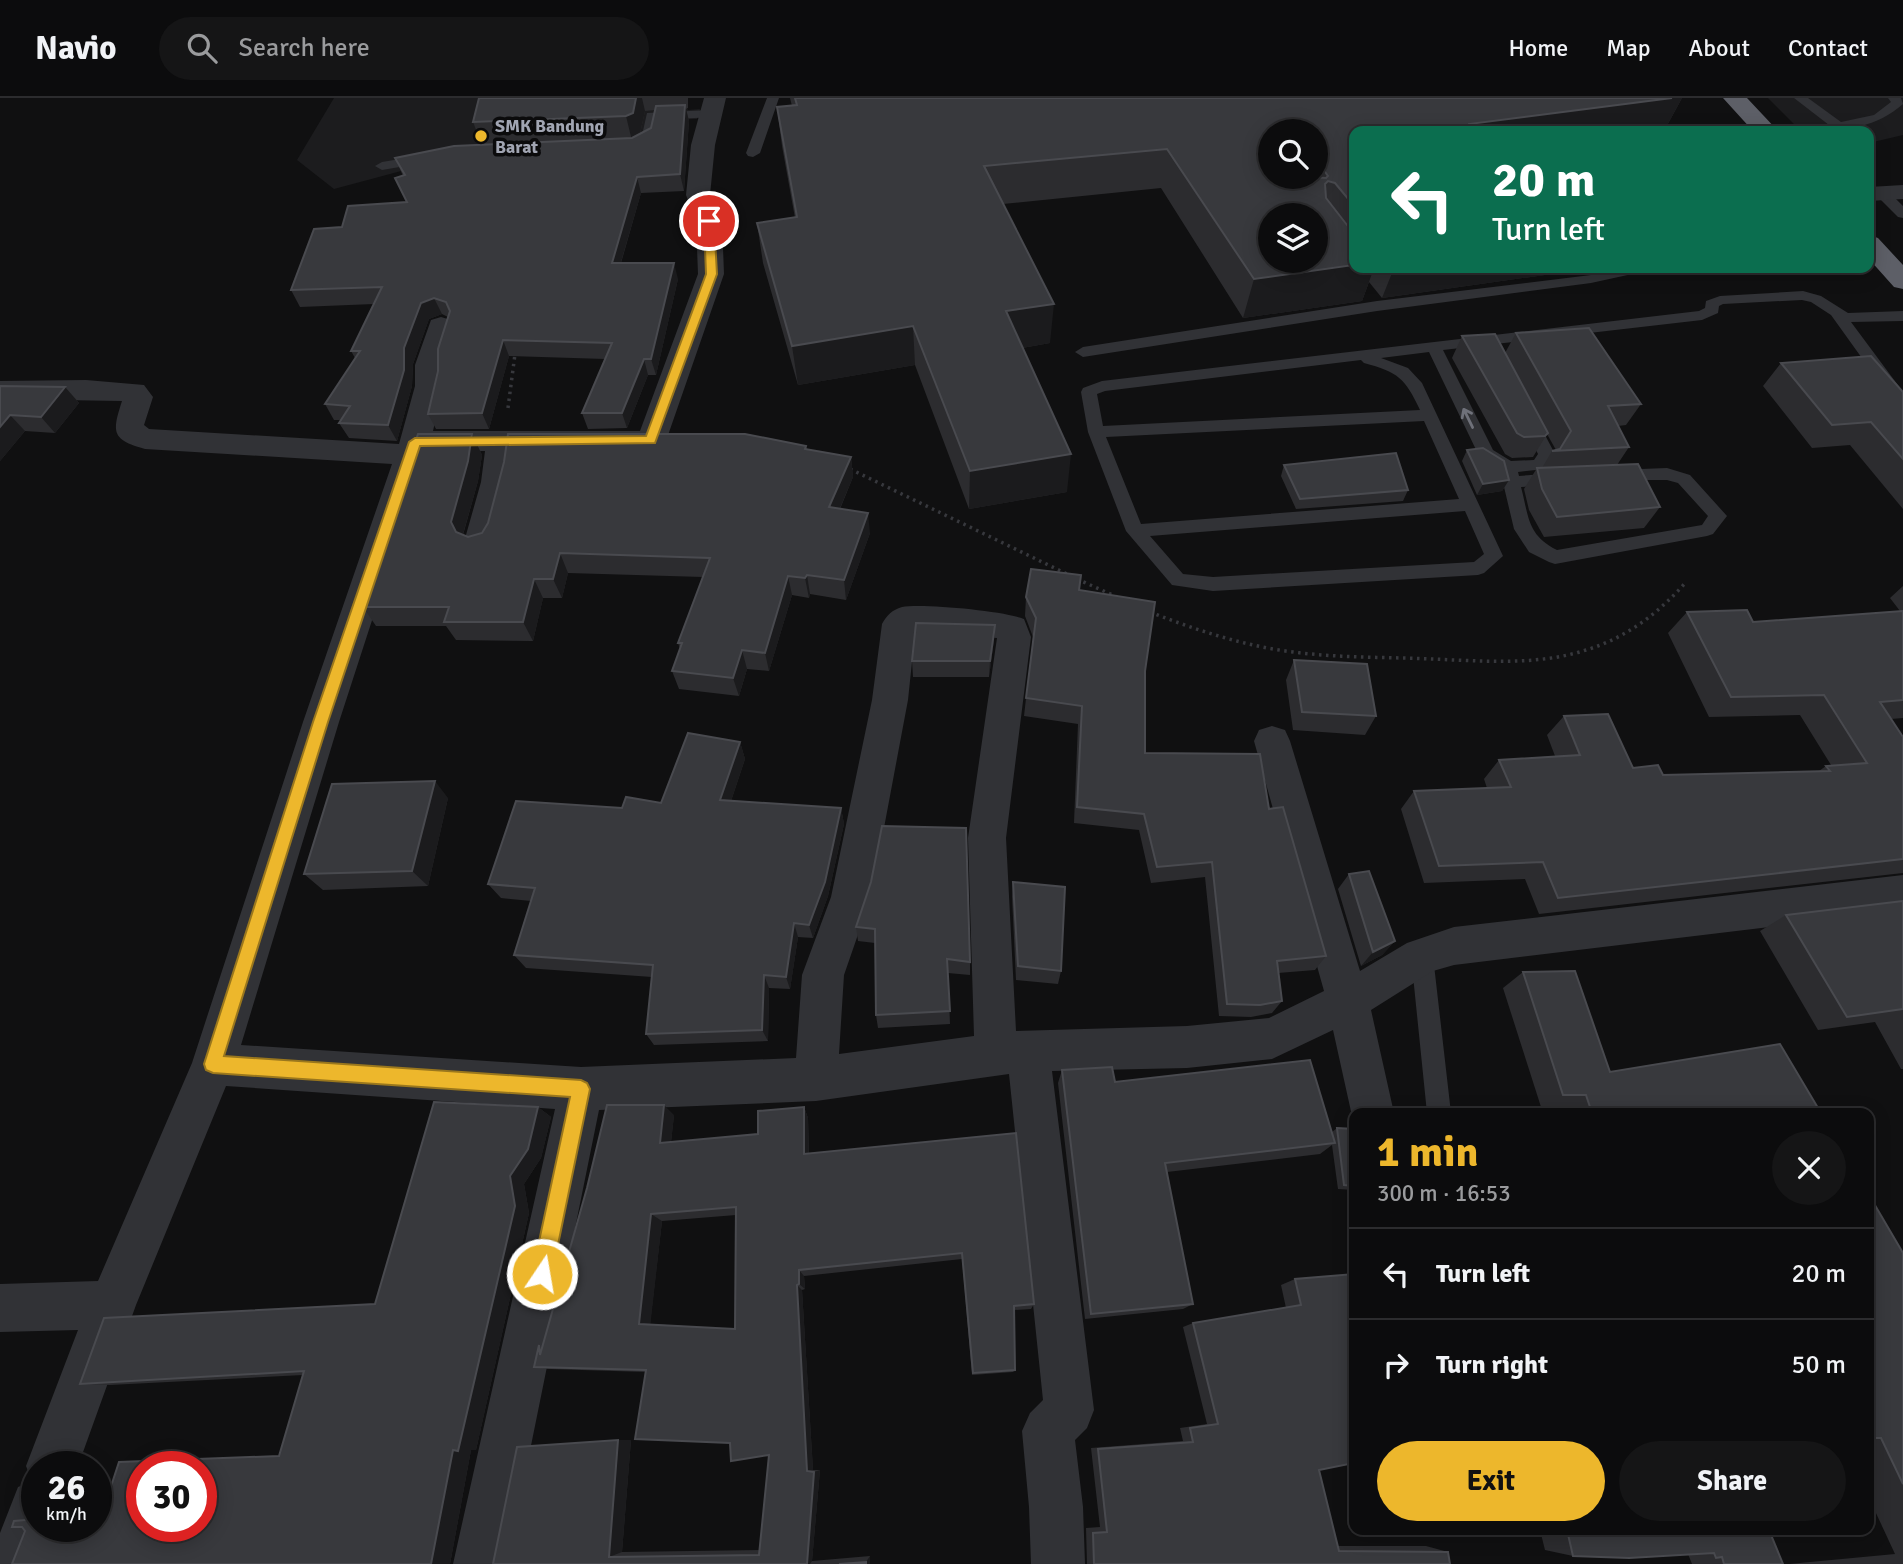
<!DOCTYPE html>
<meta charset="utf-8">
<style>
body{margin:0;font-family:Signika,sans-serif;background:#151516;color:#f1f3f6;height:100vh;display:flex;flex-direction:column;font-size:26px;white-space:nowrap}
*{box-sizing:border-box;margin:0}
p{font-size:23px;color:#9a9b9d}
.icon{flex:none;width:38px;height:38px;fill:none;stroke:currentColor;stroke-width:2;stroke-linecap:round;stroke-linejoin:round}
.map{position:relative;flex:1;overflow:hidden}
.sheet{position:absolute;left:1349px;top:1010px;width:525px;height:427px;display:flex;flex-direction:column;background:#0c0c0d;border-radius:14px;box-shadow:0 4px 18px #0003,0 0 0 2px #2c2c2e}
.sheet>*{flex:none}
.hud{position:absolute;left:1349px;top:28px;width:525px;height:147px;border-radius:14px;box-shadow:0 4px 18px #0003,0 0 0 2px #2c2c2e;background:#0b6e4f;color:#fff;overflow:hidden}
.controls{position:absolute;left:1258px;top:21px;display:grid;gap:14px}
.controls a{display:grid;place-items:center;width:70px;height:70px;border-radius:50%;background:#0c0c0d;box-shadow:0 4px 18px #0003,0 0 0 2px #2c2c2e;font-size:35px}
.speed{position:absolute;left:21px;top:1353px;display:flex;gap:14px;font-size:35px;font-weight:700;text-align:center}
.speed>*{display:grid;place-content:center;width:91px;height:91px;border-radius:50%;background:#0c0c0d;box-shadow:0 4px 18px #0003,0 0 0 2px #2c2c2e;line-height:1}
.speed small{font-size:18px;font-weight:400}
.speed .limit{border:10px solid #d22;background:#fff;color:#111}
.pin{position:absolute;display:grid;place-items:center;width:60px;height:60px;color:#fff;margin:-30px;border:4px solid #fff;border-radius:50%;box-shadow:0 2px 7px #0007}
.me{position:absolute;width:77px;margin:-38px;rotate:12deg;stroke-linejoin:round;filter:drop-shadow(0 0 5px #0008)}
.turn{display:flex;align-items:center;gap:24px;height:147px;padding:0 28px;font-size:32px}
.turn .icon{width:91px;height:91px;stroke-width:2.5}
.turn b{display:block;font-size:49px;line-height:60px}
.round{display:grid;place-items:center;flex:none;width:74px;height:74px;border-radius:37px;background:#151516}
.head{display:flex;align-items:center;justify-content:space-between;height:119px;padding:0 28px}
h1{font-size:42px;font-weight:700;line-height:52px;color:#edb72c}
.cta{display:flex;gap:14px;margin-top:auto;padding:14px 28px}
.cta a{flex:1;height:80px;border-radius:42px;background:#edb72c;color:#111;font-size:28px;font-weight:700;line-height:80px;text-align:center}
.cta a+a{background:#151516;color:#f1f3f6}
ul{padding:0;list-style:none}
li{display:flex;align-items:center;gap:21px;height:91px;padding:0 28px;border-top:2px solid #2c2c2e}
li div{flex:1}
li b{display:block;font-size:26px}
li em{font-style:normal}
header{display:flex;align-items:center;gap:42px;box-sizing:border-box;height:98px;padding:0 35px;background:#0c0c0d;border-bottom:2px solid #2c2c2e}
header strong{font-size:33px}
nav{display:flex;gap:38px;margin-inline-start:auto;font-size:24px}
.search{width:490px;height:63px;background:#151516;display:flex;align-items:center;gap:18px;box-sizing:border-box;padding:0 24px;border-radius:38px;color:#9a9b9d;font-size:26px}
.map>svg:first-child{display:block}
</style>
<header>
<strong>Navio</strong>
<div class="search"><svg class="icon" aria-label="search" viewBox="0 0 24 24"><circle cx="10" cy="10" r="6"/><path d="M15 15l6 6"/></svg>Search here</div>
<nav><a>Home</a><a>Map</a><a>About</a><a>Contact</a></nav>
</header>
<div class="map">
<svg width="1903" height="1466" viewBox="0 0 1903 1466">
<rect width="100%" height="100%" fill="#101011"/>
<path fill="#1c1c1e" d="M334,0H680L688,12L700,11L697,21L653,22L649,53L431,65L334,91L297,62Z
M1768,0H1903V37L1869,45V33H1801Z"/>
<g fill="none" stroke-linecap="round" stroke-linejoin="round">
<path stroke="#37383d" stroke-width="2.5" stroke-dasharray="2.5 3.5" stroke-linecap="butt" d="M514,258L515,252"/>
<path stroke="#37383d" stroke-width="3.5" stroke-dasharray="2.5 4.5" stroke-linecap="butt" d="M508,310L515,256
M850,371L1069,477
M1077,481L1117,499
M1150,514C1196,532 1244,548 1293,554C1339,560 1386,559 1432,561C1482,563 1537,568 1586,552C1626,540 1659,515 1686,484"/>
<path fill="#313236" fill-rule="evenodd" d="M767,0H779L760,55L753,59L748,58L746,55Z
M1794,0H1808L1841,24L1874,17L1891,4L1888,0H1901L1903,6C1877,29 1846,33 1812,33L1813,30L1829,27Z
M710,12L716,16L714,19L657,22L652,47L635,54L629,50L641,42L647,15Z
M424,57L429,58V64L382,72L375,68L382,64Z
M1883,92L1888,93L1903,108V120L1898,119L1878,99L1876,96Z
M1622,170H1648L1646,173L1591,185L1377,213L1083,259L1075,254L1083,249L1377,203L1591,177Z
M1803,193L1821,198L1848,215L1903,213V223L1851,224L1903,294V310L1897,309L1831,217L1811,204L1802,202L1723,206L1719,208L1718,215L1702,222L1443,252L1493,352L1511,363L1534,362L1538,356L1521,322L1529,317L1535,318L1555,356L1545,371L1518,374L1519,378L1558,375L1566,381L1558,387L1521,389C1529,419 1527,437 1557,452L1702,427L1708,418L1678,385L1667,382H1609L1607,378L1609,374L1615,372L1667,370L1690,377L1727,418L1713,436L1707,438L1555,466L1549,464L1529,454L1514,431L1500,372L1480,360L1429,254L1381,260L1408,270L1422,285L1503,458L1484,475L1478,477L1213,493L1172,487L1126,433L1088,334L1081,294L1083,290L1102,283L1699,213L1705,210L1706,203L1720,198ZM1361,262L1364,265C1398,274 1405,280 1420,312L1103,328L1097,296L1105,293ZM1424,323L1459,401L1141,426L1106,339ZM1465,413L1484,456L1474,464L1213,479L1183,476L1150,438Z
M1422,848L1430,851L1433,858L1451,1015H1427L1411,858L1414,851Z"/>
<path fill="#313236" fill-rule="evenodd" d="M704,0H726L715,47L710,97L722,123L724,176L666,343L662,350L651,353H516L511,384L496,444L491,452L480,456L469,452L464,444L481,384L485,353H427L339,624L241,947L581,969L796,960L802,877L831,799L872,602L882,526C887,517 892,512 902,509C921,505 1006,513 1024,521L1031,539L1006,740L1016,933L1187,928L1269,920L1324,893L1254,643L1259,632L1272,628L1285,632L1290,643L1360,873L1407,845L1454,829L1903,777V813L1454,867L1433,873L1371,912L1394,1015H1354V1027L1333,932L1272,961L1187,970L1052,973L1094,1312L1087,1330L1075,1342L1083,1409L1085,1466H1031L1029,1409L1022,1333L1030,1315L1043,1302L1009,976L816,1003L599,1012L507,1466H453L555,1011L226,988L136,1207L78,1368H37V1428H56L42,1466H0V1435L18,1389L32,1383L26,1368L78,1232L0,1234V1186L98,1183L192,965L303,624L392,366L145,351C111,342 112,334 122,303L0,301V283L86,282L144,287L153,299L144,327L149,331L399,346L415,288V267L431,222L441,219L451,222L455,228L443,267V288L433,333H640L698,176L696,123L686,97L691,47ZM915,535L997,540L968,740L974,938L839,956L844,877L871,799L908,602Z
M1903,87V101L1869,103V89Z"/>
<path fill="#5d5f67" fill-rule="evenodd" d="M1723,0H1747L1778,33H1753Z
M1869,137L1878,140L1903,167V191L1894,189L1869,161Z"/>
</g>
<path fill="#2c2c2f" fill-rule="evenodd" d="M479,0H688V10L686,11L689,23L684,93L641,95L621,165L678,181L656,277H648L627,330L588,331L582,315L605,261L509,258L489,331H436L428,316L448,219L442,216L429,221L413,266L412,288L397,343L349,340L339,325L341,322H334L325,306L355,260L351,253L374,206L300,209L291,192L407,104L403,78L395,60L482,47L473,24ZM655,12L651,30L640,36L645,13Z
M790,0H1682L1664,33H1354V170H1594L1382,200L1369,184L1362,203L1243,220L1161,90L1003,106L1050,245L1022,250L1067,394L969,411L915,267L798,287L763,165L757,125L795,120L782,48L777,9L792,8ZM1270,33H1316V79H1270Z
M1516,235L1641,306L1626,327L1618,328L1629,349L1617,367L1660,409L1644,430L1544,439L1529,412L1524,391L1537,370H1542L1552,353L1556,352L1547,336L1533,359L1512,360L1505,356L1452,260L1462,238L1505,255Z
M1781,265L1903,294V411L1850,347L1812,350L1763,288Z
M0,288L65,289L79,305L55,335L25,333L0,363Z
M472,336L482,357L478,383L463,437L468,439L806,348L807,351L851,359L853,379L840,411L870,435L846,502L810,496L809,500L792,497L769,573L747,571L739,598L679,591L672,573L680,551L678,545L703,479L568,475L562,500H543L533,543L456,542L446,528H376L363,509L374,477L372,473Z
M1467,352L1509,382L1502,393L1477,397L1462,363Z
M1284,367L1408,392L1403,403L1296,411L1281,378Z
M1903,488V620L1891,621L1903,639V775L1539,816L1525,781L1424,785L1401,711L1414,693L1487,690L1484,681L1499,662L1555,658L1547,637L1564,618L1633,670L1663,677L1819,673L1826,668L1831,667L1800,617L1709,619L1668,535L1687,514L1753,524L1900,513L1890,500Z
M1079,492L1145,573V655L1269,711L1326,858L1315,872L1278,875L1282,903L1272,915L1251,919L1219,918L1205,779L1151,785L1139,732L1074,725L1078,626L1024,618L1033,539L1025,518L1026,499Z
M995,527L994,542L989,579H913L912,563Z
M1294,562L1376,618L1365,637L1293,632L1286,582Z
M740,644L745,661L731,703L841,710L844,726L828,798L813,840L798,839L790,891L769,890L768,943L654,947L646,936L652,879L526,870L514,857L531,803L501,800L488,786L622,710L661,705Z
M448,700L428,788L323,792L304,776Z
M1349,776L1395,843L1382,857L1361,868L1338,791Z
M871,784L970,864V877L948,875L950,926L878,930L876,917L875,845L858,843L856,829Z
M1013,784L1061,873L1058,886L1016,882L1012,799Z
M1903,803V971H1901L1875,924L1818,932L1760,833L1786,817Z
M1523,874L1610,974L1821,1015H1565L1563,1009H1541L1503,890Z
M1062,972L1332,1034L1337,1030L1354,1031V1092L1338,1091L1332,1047L1320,1056L1167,1074L1193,1206L1183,1211L1085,1221L1058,985Z
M434,1004L538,1009L551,1019L541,1060L524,1086L529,1115L476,1352H471L450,1466H12L25,1433L22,1429H12L14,1423L37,1420V1428H96V1416L103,1415L119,1364L279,1358L303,1277L110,1287L80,1286L104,1220L375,1206ZM142,1368H201V1428H142Z
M804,1009L808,1020L809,1056L1016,1035L1034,1206L1031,1211L1014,1212L1015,1272L1013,1274L972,1277L962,1161L804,1178L805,1191L802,1192L813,1372H820L812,1463L870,1458V1466H493L631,1342L622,1454L760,1452L769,1357L730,1345L646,1274L549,1271L534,1269L674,1017L671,1044L758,1036ZM736,1117L735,1231L650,1226L662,1123Z
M1869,1097L1903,1155V1466H1789L1895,1456L1869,1400Z
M1354,1176L1319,1372L1337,1448H1426L1448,1454L1450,1466H1087L1086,1430L1100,1429L1091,1350L1183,1343L1180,1330L1207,1326L1183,1229L1193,1225L1286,1210L1281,1187L1295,1181Z
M1540,1432H1769L1783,1466H1692L1688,1456L1573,1458L1545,1452Z"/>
<path fill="#1b1b1d" d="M636,0H642L645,13L639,40L632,43L626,18Z
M1672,0H1682L1664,33H1466L1469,26Z
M685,7L689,23L684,93L680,76Z
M637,79L641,95L616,181L612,165Z
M674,165L678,181L656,277L651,261Z
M1354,167V170H1374L1362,203L1243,220L1254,181Z
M1394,170H1594L1382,200Z
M434,200L442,216L429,221L413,266L412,288L397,343L388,327L404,250L421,205Z
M1054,206L1050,245L1004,253L1006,213Z
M913,228L915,267L798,287L792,248Z
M503,242L509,258L489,331L482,315Z
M644,261L648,277L627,330L622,315Z
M65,289L79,305L55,335L41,319Z
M10,317L25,333L0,363V329Z
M472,336L482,357L478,383L461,443L451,424Z
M1071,356L1067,394L969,411L970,373Z
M851,359L853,379L832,429L829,409Z
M1509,382L1502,393L1477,397L1483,386Z
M868,415L870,435L846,502L844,482Z
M560,455L568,475L562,500L553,481Z
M807,477L810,496L809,500L805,480Z
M788,478L792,497L769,573L765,555Z
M534,481L543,500L533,543L523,524Z
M995,527L994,542L989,579L990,563Z
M742,552L747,571L739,598L733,580Z
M740,644L745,661L726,718L720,702Z
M435,683L448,700L428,788L412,773Z
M841,710L844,726L828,798L813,840L809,827Z
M794,825L798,839L790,891L786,879Z
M1395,843L1382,857L1361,868L1373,854Z
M764,877L769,890L768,943L762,932Z
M664,1007L674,1017L670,1054L660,1045Z
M538,1009L551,1019L541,1060L524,1086L529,1115L476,1352H471L450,1466H431L453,1352L510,1078Z
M804,1009L808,1020L809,1065L804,1056Z
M651,1116L662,1123L650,1230L639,1226Z
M799,1172L804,1178L805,1191L799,1186Z
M797,1187L802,1192L813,1372L807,1373Z
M618,1342H631L622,1454L609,1459Z
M820,1372L812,1463L810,1466H807L814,1374Z
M870,1458V1466H866V1464Z"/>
<path fill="#38393d" stroke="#494a4f" stroke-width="2" fill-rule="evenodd" d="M479,0H636L633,15L626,18L473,24Z
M795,0H1672L1469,26L1470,33H1354V108L1335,85L1328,83L1325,86L1326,100L1354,136V167L1254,181L1167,51L984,68L1054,206L1006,213L1071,356L970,373L913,228L792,248L757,125L797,119L777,9L797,7ZM1270,33H1316V62L1328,78L1326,80L1309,79H1270ZM1270,117H1316V163H1270Z
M685,7L680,76L637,79L612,165H674L651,261H644L622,315H582L612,245L503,242L482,315L428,316L438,273V251L450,213L446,204L434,200L421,205L404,250V272L388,327L339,325L350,308L325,306L360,253H351L382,189L291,192L314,131L342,129L348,108L407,104L395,80L405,77L395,60L454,48L632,40L651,30L656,8Z
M1589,230L1641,306L1608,308L1629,349L1552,353L1560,351L1571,333L1516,235Z
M1495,236L1548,335L1545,338L1524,339L1517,335L1462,238Z
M1871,258L1903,294V361L1871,324L1832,327L1781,265Z
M0,288L65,289L41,319L10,317L0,329Z
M418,336H472L468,363L451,424L456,434L468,439L482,435L488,425L504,364L508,336H745L806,348L805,351L851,359L829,409L868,415L844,482L807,477L805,480L788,478L765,555L742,552L733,580L672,573L682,545H678L710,460L560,455L553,481H534L523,524H444L449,509H363L376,473H372Z
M1483,350L1504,363L1509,382L1483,386L1467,352Z
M1396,355L1408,392L1300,401L1284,367Z
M1638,366L1660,409L1557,419L1542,391L1537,370Z
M1031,471L1081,477L1079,492L1155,504L1145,573V655L1260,656L1269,711L1283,709L1326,858L1277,863L1282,903L1260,907L1227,906L1212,764L1157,769L1144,716L1077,709L1082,608L1026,600L1036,520L1026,499Z
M1747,512L1753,524L1903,513V602L1880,604L1903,639V761L1558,800L1543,764L1439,768L1414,693L1511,689L1499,662L1580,657L1564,618L1608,616L1633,670L1658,667L1663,677L1830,673L1826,668L1867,665L1824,597L1731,599L1687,514Z
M916,525L995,527L990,563H912Z
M1294,562L1367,566L1376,618L1302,614Z
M688,635L740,644L720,702L841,710L825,784L809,827L794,825L786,879L764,877L762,932L646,936L653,867L514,857L535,790L488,786L516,703L622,710L626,699L661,705Z
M435,683L412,773L304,776L332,686Z
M882,728L966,730L970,864L947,861L950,913L876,917L875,831L856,829L871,784Z
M1369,773L1395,843L1373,854L1349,776Z
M1013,784L1065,789L1061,873L1018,868Z
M1903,803V911L1847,919L1786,817Z
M1575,873L1610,974L1780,946L1821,1015H1592L1586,997H1563L1523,874Z
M1310,962L1335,1045L1165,1065L1193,1206L1091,1216L1062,972L1112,969L1115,984Z
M434,1004L538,1009L528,1051L510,1078L515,1108L458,1353L453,1352L431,1466H12L25,1433L22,1429H12L14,1423L37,1421V1428H96V1417L102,1416L119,1364L279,1358L304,1273L80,1286L104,1220L375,1206ZM142,1368H201V1428H142Z
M607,1007H664L660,1045L758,1036V1013L804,1009V1056L1016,1035L1034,1206L1014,1208L1015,1272L973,1275L962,1155L799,1172V1186L797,1187L807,1373L814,1374L807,1466H493L517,1349L618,1342L609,1459L759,1457L769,1357L731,1363L730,1345L635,1341L646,1272L534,1269L539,1247L540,1257L587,1090ZM736,1109L735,1231L639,1226L651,1116Z
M1337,1030L1354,1031V1088L1344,1087Z
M1869,1097L1903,1155V1386L1881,1340H1869Z
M1354,1176V1365L1319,1372L1339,1453L1448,1454L1450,1466H1094L1093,1435L1107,1434L1098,1351L1193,1344L1190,1330L1218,1326L1193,1225L1301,1207L1295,1181Z
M1567,1432H1769L1783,1466H1724L1722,1459L1716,1460L1714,1455L1629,1460L1573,1458Z
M866,1464V1466H839Z"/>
<defs><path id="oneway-shaft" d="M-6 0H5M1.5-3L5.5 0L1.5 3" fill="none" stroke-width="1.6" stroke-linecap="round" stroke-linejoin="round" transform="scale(1.75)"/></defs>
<use stroke="#6f717a" href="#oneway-shaft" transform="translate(1468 320) rotate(-116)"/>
<path fill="#edb72c" stroke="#9a771d" stroke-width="2" d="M709,120L714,123L717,176L655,345L420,348L328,624L224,958L581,982L587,985L590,991L552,1176L549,1183L542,1186L535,1183L532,1176L570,999L213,975L206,972L204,966L313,624L409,344L415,340L646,338L706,176L704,123Z"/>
<circle fill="#edb72c" stroke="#0b0b0c" stroke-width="2.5" cx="481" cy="38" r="7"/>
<g text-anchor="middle" stroke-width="7" stroke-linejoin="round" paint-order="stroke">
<g font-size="18" font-weight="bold" fill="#a1a5b2" stroke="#0b0b0c" text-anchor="start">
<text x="495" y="34">SMK Bandung<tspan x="495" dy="21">Barat</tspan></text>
</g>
</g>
</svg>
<div class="controls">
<a><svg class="icon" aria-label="search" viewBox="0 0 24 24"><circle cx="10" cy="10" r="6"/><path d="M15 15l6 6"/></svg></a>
<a><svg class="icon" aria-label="layers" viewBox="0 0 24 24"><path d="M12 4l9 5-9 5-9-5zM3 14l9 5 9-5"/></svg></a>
</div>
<div class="speed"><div>26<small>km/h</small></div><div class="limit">30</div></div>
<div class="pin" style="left:709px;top:123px;background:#d93025"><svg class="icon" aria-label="arrive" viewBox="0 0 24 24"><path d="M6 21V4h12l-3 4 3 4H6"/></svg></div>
<svg class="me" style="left:542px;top:1176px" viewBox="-20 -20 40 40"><circle r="17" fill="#edb72c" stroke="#fff" stroke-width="3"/><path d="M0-11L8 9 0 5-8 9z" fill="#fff"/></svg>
<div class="hud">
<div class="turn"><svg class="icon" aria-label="left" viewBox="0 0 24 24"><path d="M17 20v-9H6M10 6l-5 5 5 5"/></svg><div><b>20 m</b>Turn left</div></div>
</div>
<section class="sheet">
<div class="head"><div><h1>1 min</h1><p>300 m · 16:53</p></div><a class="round"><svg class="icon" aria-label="close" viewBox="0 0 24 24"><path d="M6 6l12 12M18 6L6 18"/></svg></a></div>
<ul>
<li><svg class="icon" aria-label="left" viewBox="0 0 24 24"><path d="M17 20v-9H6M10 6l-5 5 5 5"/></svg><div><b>Turn left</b></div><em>20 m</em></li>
<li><svg class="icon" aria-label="right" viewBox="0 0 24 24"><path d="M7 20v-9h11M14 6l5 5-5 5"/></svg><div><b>Turn right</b></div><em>50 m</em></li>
</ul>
<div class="cta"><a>Exit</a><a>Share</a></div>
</section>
</div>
